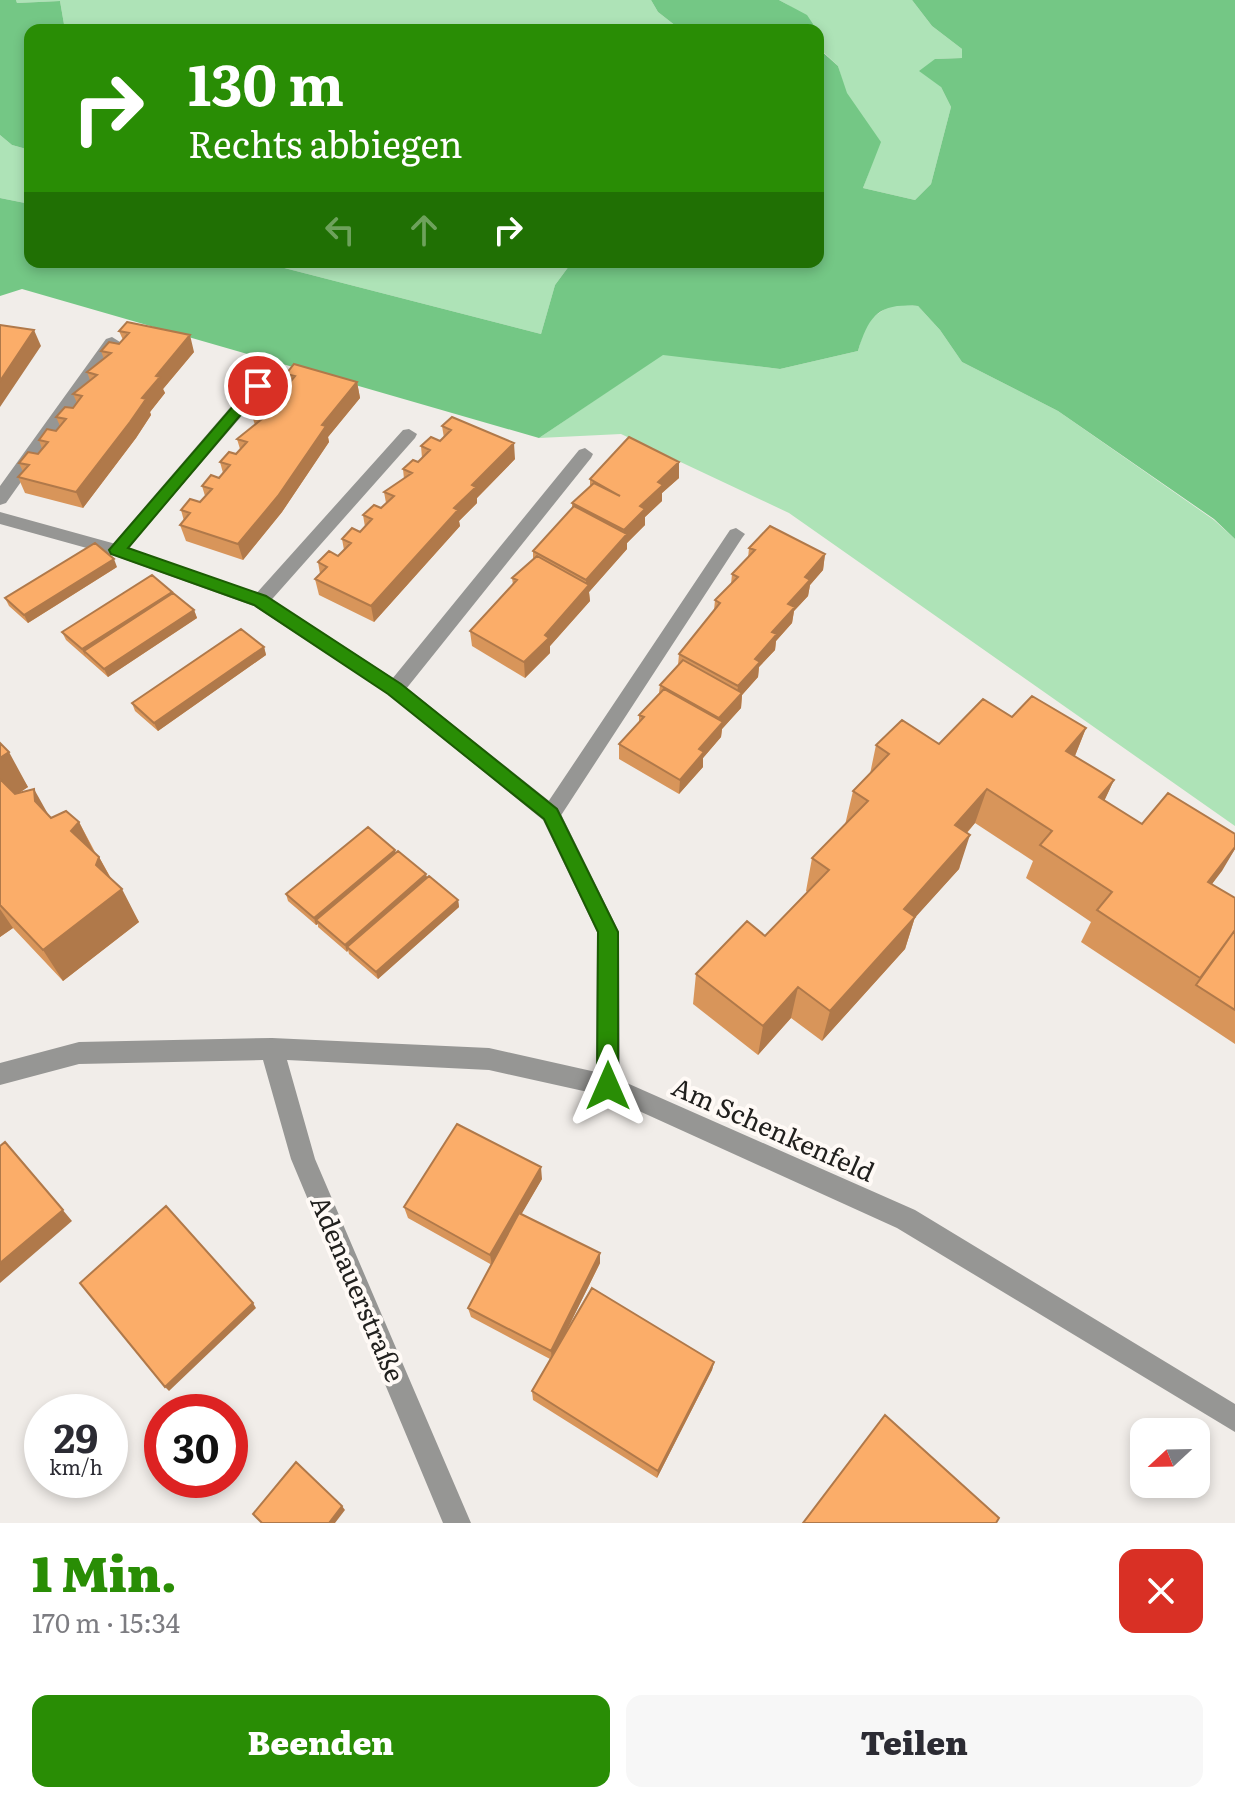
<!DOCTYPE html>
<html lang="de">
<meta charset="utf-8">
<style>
body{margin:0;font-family:Literata,serif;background:#f7f7f7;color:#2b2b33;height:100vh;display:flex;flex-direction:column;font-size:30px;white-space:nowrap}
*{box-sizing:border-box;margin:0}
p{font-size:26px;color:#7c7c81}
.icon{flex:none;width:44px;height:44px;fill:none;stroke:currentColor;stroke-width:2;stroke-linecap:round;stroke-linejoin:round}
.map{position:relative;height:1523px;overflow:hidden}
.details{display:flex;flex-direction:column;background:#fff;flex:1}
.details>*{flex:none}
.guide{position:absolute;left:24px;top:24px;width:800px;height:244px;border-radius:16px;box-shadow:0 4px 12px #0003;background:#298d05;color:#fff;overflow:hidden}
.needle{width:52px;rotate:248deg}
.buttons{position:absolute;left:1130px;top:1418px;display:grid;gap:16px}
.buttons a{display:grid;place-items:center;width:80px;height:80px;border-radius:16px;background:#fff;box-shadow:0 4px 12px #0003;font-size:40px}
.speed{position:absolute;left:24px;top:1394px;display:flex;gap:16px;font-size:40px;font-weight:700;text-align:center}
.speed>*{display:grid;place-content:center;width:104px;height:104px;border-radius:50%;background:#fff;box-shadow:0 4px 12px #0003;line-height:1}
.speed small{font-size:20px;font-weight:400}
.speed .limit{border:12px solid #d22;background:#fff;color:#111}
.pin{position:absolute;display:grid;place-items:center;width:68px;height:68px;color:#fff;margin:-34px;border:4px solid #fff;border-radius:50%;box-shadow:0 2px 8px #0007}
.me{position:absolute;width:88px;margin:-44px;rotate:0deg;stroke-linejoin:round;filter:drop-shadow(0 0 6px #0008)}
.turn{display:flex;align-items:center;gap:28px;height:168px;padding:0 32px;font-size:36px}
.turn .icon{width:104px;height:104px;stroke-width:2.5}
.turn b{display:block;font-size:56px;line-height:68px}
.lanes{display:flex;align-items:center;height:76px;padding:0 32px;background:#0003;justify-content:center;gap:40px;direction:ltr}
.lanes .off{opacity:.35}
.round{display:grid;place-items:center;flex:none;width:84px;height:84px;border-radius:16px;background:#f7f7f7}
.overview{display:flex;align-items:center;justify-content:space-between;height:136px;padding:0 32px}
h1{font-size:48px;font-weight:800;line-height:60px;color:#298d05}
.cta{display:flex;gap:16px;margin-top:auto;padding:16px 32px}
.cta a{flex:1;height:92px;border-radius:16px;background:#298d05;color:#fff;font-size:32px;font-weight:800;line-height:92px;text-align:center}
.cta a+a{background:#f7f7f7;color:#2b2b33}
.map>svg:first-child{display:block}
</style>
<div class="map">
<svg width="1235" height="1523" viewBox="0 0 1235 1523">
<rect width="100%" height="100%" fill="#f1ede9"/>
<path fill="#aee3b7" d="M16,0H651L658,12L681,30H65L60,1L17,3Z
M779,0H912L932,26L962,49V58L935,59L941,87L951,107L931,184L915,200L863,188L880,142L846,93L838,66L818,47L822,38C810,19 800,11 779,0Z
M0,135L12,145L30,150V204L0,198Z
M261,262H572L555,285L541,334Z
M892,304L918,306L940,330L962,362L1058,411L1214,520L1235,539V826L789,513L621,434L539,438L663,354L780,369L858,351L866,322Z"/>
<path fill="#74c785" d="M0,0H16L17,3L60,1L65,30H30V150L12,145L0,135Z
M651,0H779L807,15L817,30H681L658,12Z
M912,0H1235V539L1214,519L1058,411L962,362L940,330L918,306C879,303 869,315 858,351L780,369L663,355L539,438L22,289L0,296V198L30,204V262H261L541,334L555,285L572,262H818V31L823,38L818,48L838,66L847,93L881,142L863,188L915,200L931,184L951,107L941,87L919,71L935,59L962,58V49L932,26Z"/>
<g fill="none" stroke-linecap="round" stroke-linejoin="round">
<path fill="#969694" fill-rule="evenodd" d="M112,337L120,342L118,345L6,503L0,505V486L106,339Z
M258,381L264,382V390L123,554H111L108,550L111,546L252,382Z
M409,429L417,434L415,438L266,606H254L251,601L254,596L403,430Z
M585,448L593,454L591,458L402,694H388L385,689L388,684L579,450Z
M736,528L745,534L742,538L558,820H544L541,814L544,808L730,530Z"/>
<path fill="#969694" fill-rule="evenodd" d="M0,512L123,546L266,596L402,684L558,808L619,932L620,1080L915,1210L1235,1404V1432L897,1228L606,1096L489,1070L287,1060L315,1159L471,1523H443L291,1159L263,1060L79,1064L0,1085V1063L79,1042L272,1038L489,1048L596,1072L597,932L543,820L388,694L254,606L112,555L0,524Z"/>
</g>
<path fill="#d8955a" d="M119,331L194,352L163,389L165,393L150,412L151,415L136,438L83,508L25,493L18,477L23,472L19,463L38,454L42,449L39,440L56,431L60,426L56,417L73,408L77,403L73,394L90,380L87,372L104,359L101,351L119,344L123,340Z
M286,374L357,382L360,398L328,437L329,442L282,512L243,560L186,541L180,525L184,521L181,510L200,502L205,496L202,486L219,478L223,473L220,462L236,454L240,449L237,439L255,425L252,416L270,403L268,394L286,387L288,384Z
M442,426L515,459L477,498V503L459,521L460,526L374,622L319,595L315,579L320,574L318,562L338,556L344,550L342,539L360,532L365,527L363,515L381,508L386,503L384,492L404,479L403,469L418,462L422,458L421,446L440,441L444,438Z
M679,478L662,493V501L645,517V525L627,543V549L589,592L590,601L550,646V653L525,678L472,646L470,631L513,585L512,578L533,559V551L572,509V503L590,486V479Z
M749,548L825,554L823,570L810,585L808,596L794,611L792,623L776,641L775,650L759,667L758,677L742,695L741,708L722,729L721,737L703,758V767L679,794L619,759V744L639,723V715L659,693L660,685L678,665L679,654L714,610L715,600L731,584L732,574L748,558Z
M117,567L28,623L9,606L5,598Z
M172,594L194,610L197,618L108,677L66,640L62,632Z
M264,647L266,655L158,731L135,711L132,703Z
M1012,717L1086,728L1075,756L1114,780L1104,801L1142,824L1235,834V849L1212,884L1235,898V1044L1081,942L1091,922L1026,878L1033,861L975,823L967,833L959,869L915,917L905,949L822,1041L791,1018L758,1055L693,1004L696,974L765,936L807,892L806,891L812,858L845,825L853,791L870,774L876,745L939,744Z
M0,743L28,787L20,792L51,818L79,822L95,852L99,857L112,880L139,922L63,981L13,928L0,937Z
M396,853L458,900L459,907L378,979L349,954L348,950L347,952L318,927V924L316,925L288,901L286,894Z
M542,1179L521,1214L600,1263L563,1338L714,1362L712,1370L657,1478L533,1400L532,1391L550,1359L471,1317L468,1308L492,1265L408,1218L404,1207Z"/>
<path fill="#b0794a" d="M34,330L41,346L0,407V381Z
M190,335L194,352L163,389L165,393L150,412L151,415L136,438L83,508L76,492L142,398L156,376Z
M357,382L360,398L328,437L329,442L282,512L243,560L238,544L322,425Z
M514,443L515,459L477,498V503L459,521L460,526L374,622L371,606L472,485Z
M679,462V478L662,493V501L645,517V525L627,543V549L589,592L590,601L550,646V653L525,678L524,662L545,635L586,589V580L624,537V530L658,482Z
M825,554L823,570L810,585L808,596L794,611L792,623L776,641L775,650L759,667L758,677L742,695L741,708L722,729L721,737L703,758V767L679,794L680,780L699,749L719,727V718L736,699L738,686L805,577Z
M114,559L117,567L28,623L24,615Z
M172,592L175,600L84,651L86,657L82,649Z
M194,610L197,618L108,677L104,669Z
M264,647L266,655L158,731L154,723Z
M1086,728L1072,763L1066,751Z
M0,744L9,752L28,787L0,806Z
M1114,780L1098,814L1099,797Z
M34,789L53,823L35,801Z
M987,789L975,823L944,858L955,825Z
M79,822L96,856L71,831Z
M970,835L959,869L894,941L904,909Z
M1235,847V849L1222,871L1189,914L1208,882Z
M395,850L397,857L316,920L318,924L316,925L314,918Z
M99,857L117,890L122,889L139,922L63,981L43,950L96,865Z
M426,874L428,882L347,947L348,950L347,952L345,945Z
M458,900L459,907L378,979L376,972Z
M0,909L13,928L0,937Z
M915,917L905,949L822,1041L830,1011Z
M798,987L791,1018L758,1055L763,1026Z
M15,1153L72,1221L0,1283V1263Z
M541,1167L542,1179L492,1265L490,1255Z
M600,1253V1263L552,1360L551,1351Z
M253,1303L256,1308L169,1391L165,1387Z
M714,1362L712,1370L657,1478L658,1471Z
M342,1506L345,1510L335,1523H329Z"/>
<path fill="#fbad69" stroke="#b0794a" stroke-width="2" d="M127,322L190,335L156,376L160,377L142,398L146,399L130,422L76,492L18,477L29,465L19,463L28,452L38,454L48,442L39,440L47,429L56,431L66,419L56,417L65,407L73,408L82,396L73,394L97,375L87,372L111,353L101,351L109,342L119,344L129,333L119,331Z
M0,325L34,330L0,381Z
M294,364L357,382L322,425L326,426L278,496L238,544L180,525L190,513L181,510L190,499L200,502L212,489L202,486L211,475L219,478L230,465L220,462L229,452L236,454L247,442L237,439L262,419L252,416L277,397L268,394L275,384L286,387L295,376L286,374Z
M452,417L514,443L472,485L476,487L454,508L458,510L371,606L315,579L327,567L318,562L329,551L338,556L351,543L342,539L352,528L360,532L372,519L363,515L374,505L381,508L394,496L384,492L412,473L403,469L413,460L418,462L430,450L421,446L431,437L440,441L451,430L442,426Z
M629,437L679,462L658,482L663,485L640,506L645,509L624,530L572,503L594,483L620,496L590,479Z
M574,506L627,534L586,580L533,551Z
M770,526L825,554L805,577L810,580L788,604L795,607L772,632L777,634L755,659L760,662L738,686L679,654L720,603L715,600L738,577L732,574L755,550L749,548Z
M95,543L114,559L24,615L5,598Z
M537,556L589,585L545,635L549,638L524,662L470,631L517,580L512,578Z
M152,575L172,592L82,649L62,632Z
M173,593L194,610L104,669L84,651Z
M241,629L264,647L154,723L132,703Z
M683,660L742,693L719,718L660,685Z
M664,689L723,722L699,749L704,752L680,780L619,744L644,717L639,715Z
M1032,696L1086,728L1066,751L1114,780L1099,797L1142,824L1168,793L1235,834V847L1208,882L1235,898V930L1200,978L1097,910L1112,892L1040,845L1052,831L987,789L955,825L970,835L904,909L915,917L830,1011L798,987L763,1026L696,974L747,921L765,936L829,870L812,858L868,801L853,791L889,754L876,745L902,720L939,744L983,699L1012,717Z
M0,743L9,752L0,758Z
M0,779L15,794L34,789L35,801L51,818L66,811L79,822L71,831L99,857L96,865L122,889L43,950L0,905Z
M368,827L395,850L314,918L286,894Z
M398,851L426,874L345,945L316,920Z
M429,876L458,900L376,972L347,947Z
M1235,930V1010L1196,985Z
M457,1124L541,1167L490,1255L404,1207Z
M5,1142L63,1210L0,1263V1146Z
M166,1206L253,1303L165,1387L80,1283Z
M519,1213L600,1253L551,1351L468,1308Z
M592,1288L714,1362L658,1471L532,1391Z
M885,1415L999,1518L996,1523H803Z
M296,1462L342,1506L329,1523H262L253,1514Z"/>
<path fill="#298d05" stroke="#1b5c03" stroke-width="2" d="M253,383L265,386L128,548L266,596L401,684L557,809L618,932V1086L615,1093L608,1096L600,1093L597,1086L598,932L544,819L388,694L254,605L111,554L109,550Z"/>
<g text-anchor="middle" stroke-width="8" stroke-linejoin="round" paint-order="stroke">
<g font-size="26" fill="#21201e" stroke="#fffaf6">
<text transform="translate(773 1130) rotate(24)" y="9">Am Schenkenfeld</text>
<text transform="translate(357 1289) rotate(67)" y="9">Adenauerstraße</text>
</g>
</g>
</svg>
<div class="buttons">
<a><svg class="needle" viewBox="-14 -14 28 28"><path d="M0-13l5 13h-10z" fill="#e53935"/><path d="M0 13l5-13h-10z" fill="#7c7c81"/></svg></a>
</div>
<div class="speed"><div>29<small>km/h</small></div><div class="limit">30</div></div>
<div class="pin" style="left:258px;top:386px;background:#d93025"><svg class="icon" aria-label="arrive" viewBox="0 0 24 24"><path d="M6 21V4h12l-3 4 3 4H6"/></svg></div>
<svg class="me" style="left:608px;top:1086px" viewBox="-20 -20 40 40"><path d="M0-17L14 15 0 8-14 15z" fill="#298d05" stroke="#fff" stroke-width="4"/></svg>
<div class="guide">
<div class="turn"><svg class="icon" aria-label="right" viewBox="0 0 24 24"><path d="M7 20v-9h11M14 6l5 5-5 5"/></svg><div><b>130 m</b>Rechts abbiegen</div></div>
<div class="lanes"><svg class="icon off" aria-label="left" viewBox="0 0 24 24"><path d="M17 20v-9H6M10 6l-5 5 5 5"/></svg><svg class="icon off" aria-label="ahead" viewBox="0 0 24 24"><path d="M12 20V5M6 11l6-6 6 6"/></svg><svg class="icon" aria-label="right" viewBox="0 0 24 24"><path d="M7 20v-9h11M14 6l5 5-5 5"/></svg></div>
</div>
</div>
<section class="details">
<div class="overview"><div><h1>1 Min.</h1><p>170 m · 15:34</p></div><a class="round" style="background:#d93025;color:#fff"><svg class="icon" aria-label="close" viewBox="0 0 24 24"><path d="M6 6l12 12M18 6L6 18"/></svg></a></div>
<div class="cta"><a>Beenden</a><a>Teilen</a></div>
</section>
